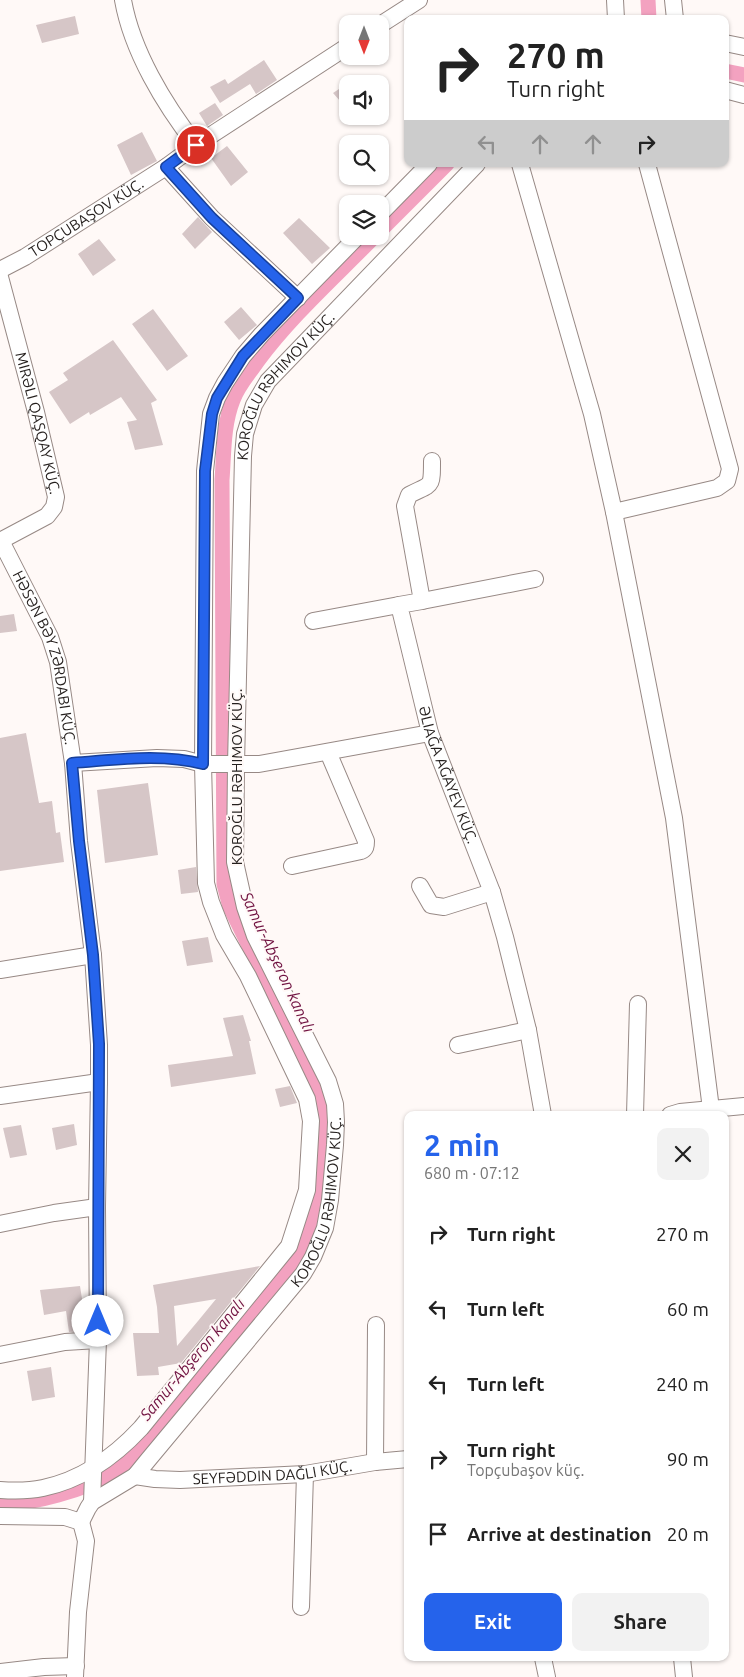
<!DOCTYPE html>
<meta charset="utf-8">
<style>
body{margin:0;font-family:Ubuntu,sans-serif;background:#f2f2f2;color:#222;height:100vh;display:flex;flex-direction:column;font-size:19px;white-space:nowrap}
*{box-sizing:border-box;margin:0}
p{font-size:16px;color:#767676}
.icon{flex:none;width:28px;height:28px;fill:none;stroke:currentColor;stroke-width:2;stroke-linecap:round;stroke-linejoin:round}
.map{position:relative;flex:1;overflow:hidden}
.panel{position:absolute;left:404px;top:1111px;width:325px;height:550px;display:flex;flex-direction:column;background:#fff;border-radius:10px;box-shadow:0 1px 4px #0004}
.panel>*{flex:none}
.hud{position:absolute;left:404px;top:15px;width:325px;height:152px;border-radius:10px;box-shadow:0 1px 4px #0004;background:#fff;color:#222;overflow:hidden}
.needle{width:32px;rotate:180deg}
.tools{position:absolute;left:339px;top:15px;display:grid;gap:10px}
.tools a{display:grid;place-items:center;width:50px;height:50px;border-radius:10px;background:#fff;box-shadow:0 1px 4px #0004;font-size:25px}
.pin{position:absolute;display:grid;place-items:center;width:42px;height:42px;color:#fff;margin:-21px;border:2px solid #fff;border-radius:50%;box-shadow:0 1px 5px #0007}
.me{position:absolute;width:55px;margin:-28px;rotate:0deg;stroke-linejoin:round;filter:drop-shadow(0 0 4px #0008)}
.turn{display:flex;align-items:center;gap:18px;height:105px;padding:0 20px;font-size:22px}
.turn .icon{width:65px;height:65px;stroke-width:2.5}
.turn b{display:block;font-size:35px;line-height:42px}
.lanes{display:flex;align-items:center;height:48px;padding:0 20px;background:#0003;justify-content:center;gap:25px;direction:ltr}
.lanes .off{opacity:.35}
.round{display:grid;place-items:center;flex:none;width:52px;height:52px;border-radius:10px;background:#f2f2f2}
.head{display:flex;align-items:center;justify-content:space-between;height:85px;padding:0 20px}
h1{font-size:30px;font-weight:700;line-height:38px;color:#2563eb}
.cta{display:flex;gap:10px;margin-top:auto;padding:10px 20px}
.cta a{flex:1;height:58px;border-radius:10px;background:#2563eb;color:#fff;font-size:20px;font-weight:700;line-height:58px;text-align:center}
.cta a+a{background:#f2f2f2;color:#222}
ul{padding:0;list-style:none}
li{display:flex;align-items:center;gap:15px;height:75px;padding:0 20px}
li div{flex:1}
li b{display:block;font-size:19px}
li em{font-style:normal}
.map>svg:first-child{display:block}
</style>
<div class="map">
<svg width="744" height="1677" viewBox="0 0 744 1677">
<rect width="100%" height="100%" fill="#fff9f7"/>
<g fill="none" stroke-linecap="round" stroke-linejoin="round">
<path stroke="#f3a2c0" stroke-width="15" d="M648,0L649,19
M725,71L744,75
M380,231L447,164
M0,1503C31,1506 86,1489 113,1473C121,1467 129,1459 137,1453L290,1268L301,1247L312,1218L319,1192L324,1130L323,1105L315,1081L230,907L224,884L222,480C224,454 223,425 233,400C238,386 249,374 257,362C291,316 335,277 375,236"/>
</g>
<path fill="#d6c6c7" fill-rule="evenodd" d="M75,16L79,34L42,43L36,25Z
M264,60L277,80L256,94L250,84L220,103L210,87L225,79L228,84Z
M348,83V110L333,93Z
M215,103L223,115L207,126L199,113Z
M142,132L157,161L131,175L117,145Z
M227,146L248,172L231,186L211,158Z
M198,217L212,232L195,249L182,234Z
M299,218L330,248L312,264L283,233Z
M99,239L116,260L93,276L78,254Z
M241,307L257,325L239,340L224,322Z
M153,309L188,356L167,371L132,324Z
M113,340L157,400L151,403L163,445L135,450L127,422L137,420L121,397L90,415L89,412L70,424L49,392L68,380L63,373Z
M14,614L17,631L0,633V616Z
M26,733L39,803L52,801L56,833L60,832L64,862L0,871V738Z
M148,783L158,855L105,863L97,790Z
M196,867L198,892L181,894L178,870Z
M208,937L213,962L187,966L182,941Z
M243,1015L251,1041H249L256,1074L171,1087L168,1065L233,1056L223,1018Z
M290,1086L297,1103L280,1107L275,1089Z
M74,1124L77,1145L56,1150L52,1128Z
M21,1125L27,1155L10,1158L3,1128Z
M260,1266L181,1363L158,1367L159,1375L137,1376L133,1333H159L157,1307L153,1285ZM216,1299L198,1321L177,1346L174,1306Z
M80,1286L87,1331L69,1332L66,1311L44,1315L40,1290Z
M51,1367L55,1397L32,1401L27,1371Z"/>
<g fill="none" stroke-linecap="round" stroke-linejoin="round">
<g stroke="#978985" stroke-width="18">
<g id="minor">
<path d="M123,0C132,51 164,104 196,145"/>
<path d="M615,0L616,19"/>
<path d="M673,0L675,19"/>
<path d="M380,25L419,0"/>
<path d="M725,43L744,47"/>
<path d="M725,90L744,95"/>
<path d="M520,164L592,414L614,512L674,818L711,1109"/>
<path d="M166,167L212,218L298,298"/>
<path d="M380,214L429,164"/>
<path id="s1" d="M0,270L25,257L166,167L196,145L348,46"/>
<path id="s2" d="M0,277L36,412L56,497L54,507L47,516L0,541"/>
<path id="s3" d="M432,461C432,489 432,483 409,495L405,506L422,601L399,605L430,733L492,892L505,937L528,1030L543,1115"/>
<path d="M614,512L717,488L727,481L730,469L647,164"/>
<path id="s4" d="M1,541L50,637L58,662L73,763L79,841L93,955L99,1045V1082L97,1207L98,1340L92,1502"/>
<path d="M422,601L535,579"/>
<path d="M313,621L399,605"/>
<path d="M73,763L157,758L184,759L203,764H259L430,733"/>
<path d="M292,866L361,851C366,849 366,846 366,841L328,752"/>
<path d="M420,886L431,905L444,907L492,892"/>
<path d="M0,970L93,955"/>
<path d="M458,1045L528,1030"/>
<path d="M0,1096L99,1082"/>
<path d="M635,1115L638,1004"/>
<path d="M670,1115L680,1112L744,1106"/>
<path d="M0,1224L54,1213L97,1207"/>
<path d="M0,1355L65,1342L98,1340"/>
<path d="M375,1462L376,1325"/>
<path id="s5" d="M135,1476L155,1479L180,1480L305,1474L375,1462L408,1459"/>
<path d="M0,1490C14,1491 29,1491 43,1488C81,1480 115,1456 141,1428L289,1246L307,1190L311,1121L307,1099L248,976L224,935L211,902L206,883L203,764L205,471L211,414L217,398L225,383L243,356L262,334L358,236"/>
<path d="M0,1516L65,1517L81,1522"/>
<path id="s6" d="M81,1522L88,1508L92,1502L135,1476L148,1460L303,1274L313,1257L325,1228L330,1200L335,1145L336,1122L335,1104L328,1081L255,936L245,907L235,862L236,765L243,456L245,434L254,405L268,381L477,164"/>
<path d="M301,1607L305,1474"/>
<path d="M543,1658L547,1677"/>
<path d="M682,1658L684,1677"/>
<path d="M0,1672L44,1667L76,1666"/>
<path d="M75,1677L78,1612L86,1541L81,1522"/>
</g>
</g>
<use href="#minor" stroke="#fff" stroke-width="16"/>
</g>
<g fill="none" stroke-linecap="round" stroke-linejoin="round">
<g stroke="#184099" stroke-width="12">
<path id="route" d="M98,1321L99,1044L93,955L79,841L72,763C116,760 160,753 203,764L205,471L212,414L217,398L243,356L298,298L212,218L166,167L196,145"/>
</g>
<use href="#route" stroke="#2563eb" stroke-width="9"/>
</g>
<g text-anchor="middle" stroke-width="4" stroke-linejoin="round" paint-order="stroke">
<g font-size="15" fill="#241f1d" stroke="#fff9f7">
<text dy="5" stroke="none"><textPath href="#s1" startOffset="101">TOPÇUBAŞOV KÜÇ.</textPath></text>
<text dy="5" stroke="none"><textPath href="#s6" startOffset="1265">KOROĞLU RƏHIMOV KÜÇ.</textPath></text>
<text dy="5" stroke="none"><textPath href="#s2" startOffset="151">MIRƏLI QAŞQAY KÜÇ.</textPath></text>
<text dy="5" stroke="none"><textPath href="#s4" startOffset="126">HƏSƏN BƏY ZƏRDABI KÜÇ.</textPath></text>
<text dy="5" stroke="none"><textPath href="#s3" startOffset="355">ƏLIAĞA AĞAYEV KÜÇ.</textPath></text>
<text transform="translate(237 777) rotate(-90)" y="5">KOROĞLU RƏHIMOV KÜÇ.</text>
<text dy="5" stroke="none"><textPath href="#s6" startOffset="410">KOROĞLU RƏHIMOV KÜÇ.</textPath></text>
<text dy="5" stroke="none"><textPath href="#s5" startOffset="138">SEYFƏDDIN DAĞLI KÜÇ.</textPath></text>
</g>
<g font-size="16" font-style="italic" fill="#701241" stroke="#fff9f7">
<text transform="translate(278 962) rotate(65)" y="6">Samur-Abşeron kanalı</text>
<text transform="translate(192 1359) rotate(-50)" y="6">Samur-Abşeron kanalı</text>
</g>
</g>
</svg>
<div class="tools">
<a><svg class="needle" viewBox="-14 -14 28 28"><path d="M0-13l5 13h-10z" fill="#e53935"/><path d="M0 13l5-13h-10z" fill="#767676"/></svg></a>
<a><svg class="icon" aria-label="sound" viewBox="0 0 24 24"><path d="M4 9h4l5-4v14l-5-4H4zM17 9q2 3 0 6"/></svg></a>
<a><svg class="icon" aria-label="search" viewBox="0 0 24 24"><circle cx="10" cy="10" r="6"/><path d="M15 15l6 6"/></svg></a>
<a><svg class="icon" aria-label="layers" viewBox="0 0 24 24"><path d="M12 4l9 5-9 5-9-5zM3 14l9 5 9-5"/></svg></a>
</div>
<div class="pin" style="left:196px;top:145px;background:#d93025"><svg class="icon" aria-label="arrive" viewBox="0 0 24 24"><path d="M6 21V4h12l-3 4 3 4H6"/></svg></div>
<svg class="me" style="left:98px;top:1321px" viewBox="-20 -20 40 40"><circle r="19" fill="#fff"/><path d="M0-13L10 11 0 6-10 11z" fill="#2563eb"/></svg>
<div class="hud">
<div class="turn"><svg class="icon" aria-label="right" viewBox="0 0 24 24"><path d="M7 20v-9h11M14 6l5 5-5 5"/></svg><div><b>270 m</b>Turn right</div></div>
<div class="lanes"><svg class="icon off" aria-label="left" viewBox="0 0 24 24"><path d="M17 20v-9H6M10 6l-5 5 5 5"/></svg><svg class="icon off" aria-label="ahead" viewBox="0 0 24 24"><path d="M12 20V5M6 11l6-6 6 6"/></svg><svg class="icon off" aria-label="ahead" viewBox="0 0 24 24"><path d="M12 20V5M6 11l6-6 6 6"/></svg><svg class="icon" aria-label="right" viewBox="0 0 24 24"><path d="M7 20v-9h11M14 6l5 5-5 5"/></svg></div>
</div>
<section class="panel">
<div class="head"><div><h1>2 min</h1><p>680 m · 07:12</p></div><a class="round"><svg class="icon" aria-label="close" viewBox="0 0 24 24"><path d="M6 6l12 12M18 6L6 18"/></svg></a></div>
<ul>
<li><svg class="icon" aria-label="right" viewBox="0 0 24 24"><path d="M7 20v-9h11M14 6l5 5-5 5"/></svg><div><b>Turn right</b></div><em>270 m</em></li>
<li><svg class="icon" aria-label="left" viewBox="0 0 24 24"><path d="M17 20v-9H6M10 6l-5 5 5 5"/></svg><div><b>Turn left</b></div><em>60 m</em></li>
<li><svg class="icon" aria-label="left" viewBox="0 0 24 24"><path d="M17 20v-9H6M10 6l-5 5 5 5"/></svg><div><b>Turn left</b></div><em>240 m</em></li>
<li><svg class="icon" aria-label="right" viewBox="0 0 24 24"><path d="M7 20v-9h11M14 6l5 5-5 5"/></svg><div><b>Turn right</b><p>Topçubaşov küç.</p></div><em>90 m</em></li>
<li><svg class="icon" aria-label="arrive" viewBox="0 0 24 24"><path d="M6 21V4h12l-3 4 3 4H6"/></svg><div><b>Arrive at destination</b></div><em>20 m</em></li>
</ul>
<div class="cta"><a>Exit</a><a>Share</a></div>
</section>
</div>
